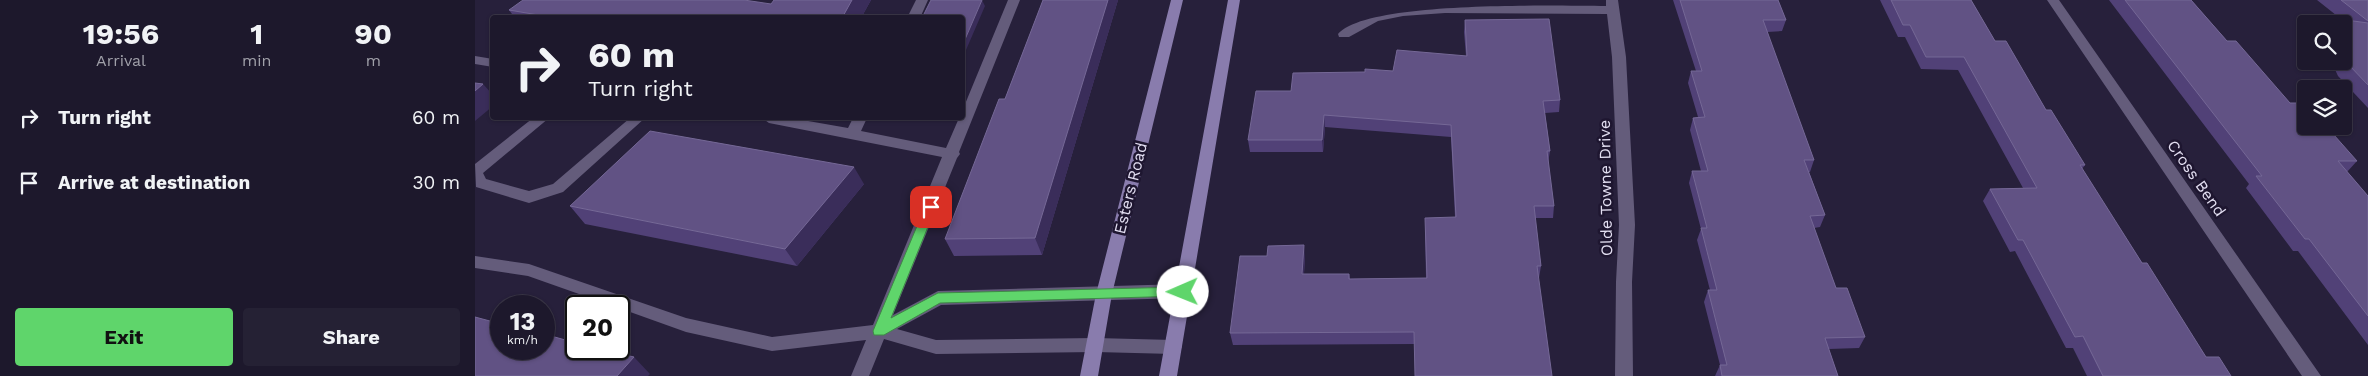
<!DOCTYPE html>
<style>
body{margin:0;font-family:"Work Sans",sans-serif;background:#252134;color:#f1f3f6;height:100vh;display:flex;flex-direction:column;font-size:19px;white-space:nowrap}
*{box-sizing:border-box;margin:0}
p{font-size:16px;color:#a0a0a9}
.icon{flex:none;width:28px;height:28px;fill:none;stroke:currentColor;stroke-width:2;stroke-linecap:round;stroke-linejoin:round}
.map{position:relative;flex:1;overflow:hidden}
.sheet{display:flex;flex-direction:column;background:#1d182c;width:475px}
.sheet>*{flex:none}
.banner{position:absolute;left:15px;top:15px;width:475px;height:105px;border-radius:5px;box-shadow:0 1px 4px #0004,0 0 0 1px #3b3748;background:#1d182c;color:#f1f3f6;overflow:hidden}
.controls{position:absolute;left:1822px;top:15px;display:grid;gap:10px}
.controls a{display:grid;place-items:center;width:55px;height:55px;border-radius:5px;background:#1d182c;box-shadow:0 1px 4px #0004,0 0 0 1px #3b3748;font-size:25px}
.speed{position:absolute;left:15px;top:295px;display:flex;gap:10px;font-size:25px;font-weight:700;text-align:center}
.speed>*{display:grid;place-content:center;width:65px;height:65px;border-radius:50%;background:#1d182c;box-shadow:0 1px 4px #0004,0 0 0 1px #3b3748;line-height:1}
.speed small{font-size:12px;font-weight:400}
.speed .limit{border:2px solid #111;border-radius:8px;background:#fff;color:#111}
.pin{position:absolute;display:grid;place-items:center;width:42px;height:42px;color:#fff;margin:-21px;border-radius:10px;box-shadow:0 2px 8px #0006}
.me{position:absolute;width:55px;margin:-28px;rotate:269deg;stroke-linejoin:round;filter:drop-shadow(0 0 4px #0008)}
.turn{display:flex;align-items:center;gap:18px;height:105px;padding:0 15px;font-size:22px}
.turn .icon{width:65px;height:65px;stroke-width:2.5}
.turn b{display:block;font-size:35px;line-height:42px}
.eta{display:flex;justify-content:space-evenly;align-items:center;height:85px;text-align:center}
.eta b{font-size:30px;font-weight:700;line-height:35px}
.primary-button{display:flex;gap:10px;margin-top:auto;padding:10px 15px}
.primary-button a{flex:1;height:58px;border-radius:5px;background:#5fd56b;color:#111;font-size:20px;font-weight:700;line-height:58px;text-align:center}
.primary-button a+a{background:#252134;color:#f1f3f6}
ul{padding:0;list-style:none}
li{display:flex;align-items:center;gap:15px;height:65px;padding:0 15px}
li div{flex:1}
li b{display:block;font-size:19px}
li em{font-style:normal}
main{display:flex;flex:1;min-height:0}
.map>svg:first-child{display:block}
</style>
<main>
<section class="sheet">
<div class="eta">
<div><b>19:56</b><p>Arrival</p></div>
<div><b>1</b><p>min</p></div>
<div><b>90</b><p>m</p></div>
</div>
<ul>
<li><svg class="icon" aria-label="right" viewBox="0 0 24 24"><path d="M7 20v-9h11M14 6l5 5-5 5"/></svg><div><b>Turn right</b></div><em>60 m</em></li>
<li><svg class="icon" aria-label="arrive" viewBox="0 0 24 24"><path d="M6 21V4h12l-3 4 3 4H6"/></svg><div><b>Arrive at destination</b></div><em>30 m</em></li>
</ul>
<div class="primary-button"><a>Exit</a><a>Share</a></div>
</section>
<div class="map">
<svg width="1893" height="376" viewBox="0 0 1893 376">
<rect width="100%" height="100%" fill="#27203b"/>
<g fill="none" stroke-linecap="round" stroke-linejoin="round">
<path fill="#645c7b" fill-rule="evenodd" d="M441,0H453L445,18H432Z
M533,0H545L484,152L485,154L482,158L418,315L463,291L708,284L714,286L716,291L714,296L708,298L466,305L422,329L461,340L621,338L698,340L704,342L707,347L704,352L698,354L621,352L461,354L409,339L394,376H376L391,340L297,351L211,332L144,308V306H138L53,276L0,268V256L54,264L211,318L297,337L398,325L467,157L294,123L287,118H316L373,128L378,118H392L386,131L471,148L484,118H488V109Z
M1131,0H1143L1151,57L1160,225L1157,282L1158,376H1140L1141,282L1144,225L1137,57L1132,14L970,13L928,16L903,21L874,37H864L863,34C892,0 1080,6 1131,6Z
M1572,0H1584L1846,376H1827Z
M0,56L18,59V67L0,64Z
M58,118H74L8,173L11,179L54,191L78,184L155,118H170L88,192L54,203L1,187L0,164Z"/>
<path fill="#897cad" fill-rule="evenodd" d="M696,0H708L637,294L623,376H605L621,294Z
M753,0H765L702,376H684Z"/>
</g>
<path fill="#514177" d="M396,0L386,18H40L34,10L296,4Z
M568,0H643L567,255L479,256L470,239L530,99Z
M1198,0H1303L1311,20L1307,31L1292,32L1339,160L1335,172H1334L1350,215L1345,227L1339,228L1361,288L1390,337L1384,348L1354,349L1363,376H1240L1245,365L1229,302L1233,290H1235L1222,240L1226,229L1214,183L1217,171H1226L1215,130L1218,118L1223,117L1213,83L1216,71H1221Z
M1405,0H1496L1520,41L1571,110L1610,165L1607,169L1667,263L1731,357L1756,376H1612L1598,348H1591L1540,251L1535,252L1508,201L1515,189L1548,188L1483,70L1446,69L1430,37H1423Z
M1634,0H1716L1752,41L1815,103L1882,161L1872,172L1893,196V345L1823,251H1818L1771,188L1774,184Z
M1842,0H1893V108L1863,76L1856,61H1869V24H1844L1849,17L1866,19Z
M990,20L1085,100L1084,112L1070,113L1075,151L1073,163L1079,206L1078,218H1060L1066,266L1064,278L939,344L758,345L755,333L830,257L829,274H874L875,279L951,278L950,230L980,217L976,137L850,127L848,152H775L773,140L816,91L918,71L991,56L989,32Z
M389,184L322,266L110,224L95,206Z"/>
<path fill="#3a2d5a" d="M377,0H396L386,18H367Z
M507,0L510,6L488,57V44Z
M633,0H643L567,255L560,238Z
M8,84L18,95V106L0,121V91Z
M849,115L850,127L848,152L847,140Z
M379,167L389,184L322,266L310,249Z
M829,245L830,257L828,286L827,274Z
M159,357L175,374L173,376H142Z"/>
<path fill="#615284" stroke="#756896" d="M48,0H269L296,4L299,0H377L367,18H81L34,10Z
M456,0H507L488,44V18H447Z
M568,0H633L560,238L470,239L524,99H530Z
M1205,0H1303L1311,20H1288L1339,160H1329L1350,215L1335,216L1361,288H1372L1390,337L1350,338L1363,376H1247L1245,365H1252L1233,290H1242L1226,228H1232L1217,171H1233L1218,118L1230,117L1216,71H1227Z
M1416,0H1496L1520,41H1531L1571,110H1576L1610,165H1605L1667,263H1672L1731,357H1744L1756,376H1628L1608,336L1600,337L1548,240H1543L1515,189L1562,188L1489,57H1451L1435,25H1428Z
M1650,0H1716L1752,41H1761L1815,103H1831V126H1851L1882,161H1863L1893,196V316L1834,239H1830L1781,176H1787Z
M1866,0H1893V21Z
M1849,17L1893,23V85L1873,64L1869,55V24H1853Z
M1074,19L1085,100L1068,101L1075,151H1072L1079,206H1059L1066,266H1062L1077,376H940L939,332L755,333L765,256H792L793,246L829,245L827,274H874V279L952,278L950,218L981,217L976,125L849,115L847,140H773L781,91H816L818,73L890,72V69L918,71L922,50L992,56L990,20Z
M0,83L8,84L0,91Z
M175,131L379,167L310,249L95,206Z
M0,317L26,324V349H69V334L101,343V349H126L159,357L142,376H0Z"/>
<path fill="#5fd56b" stroke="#3e8a46" d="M456,202L461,207L416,318L463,293L708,287L714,292L708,296L465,303L409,335H399L398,331L450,207Z"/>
<g text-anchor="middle" stroke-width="5" stroke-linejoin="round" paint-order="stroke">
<g font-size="16" fill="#e3dff2" stroke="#1e1630">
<text transform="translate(1722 178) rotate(55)" y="6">Cross Bend</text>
<text transform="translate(655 188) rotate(-76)" y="6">Esters Road</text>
<text transform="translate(1130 188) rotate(-91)" y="6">Olde Towne Drive</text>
</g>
</g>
</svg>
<div class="controls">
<a><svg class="icon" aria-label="search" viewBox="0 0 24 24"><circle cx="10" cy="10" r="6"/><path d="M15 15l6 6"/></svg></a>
<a><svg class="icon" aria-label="layers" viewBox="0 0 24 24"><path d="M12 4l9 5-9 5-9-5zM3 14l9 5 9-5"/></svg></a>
</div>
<div class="speed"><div>13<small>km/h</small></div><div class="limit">20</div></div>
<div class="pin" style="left:456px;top:207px;background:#d93025"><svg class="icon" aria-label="arrive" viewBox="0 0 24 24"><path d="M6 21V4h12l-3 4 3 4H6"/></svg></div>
<svg class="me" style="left:708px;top:292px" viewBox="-20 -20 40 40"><circle r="19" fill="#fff"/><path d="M0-13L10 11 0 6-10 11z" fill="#5fd56b"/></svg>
<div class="banner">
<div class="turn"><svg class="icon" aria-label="right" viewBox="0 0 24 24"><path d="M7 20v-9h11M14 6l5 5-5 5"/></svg><div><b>60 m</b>Turn right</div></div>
</div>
</div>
</main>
